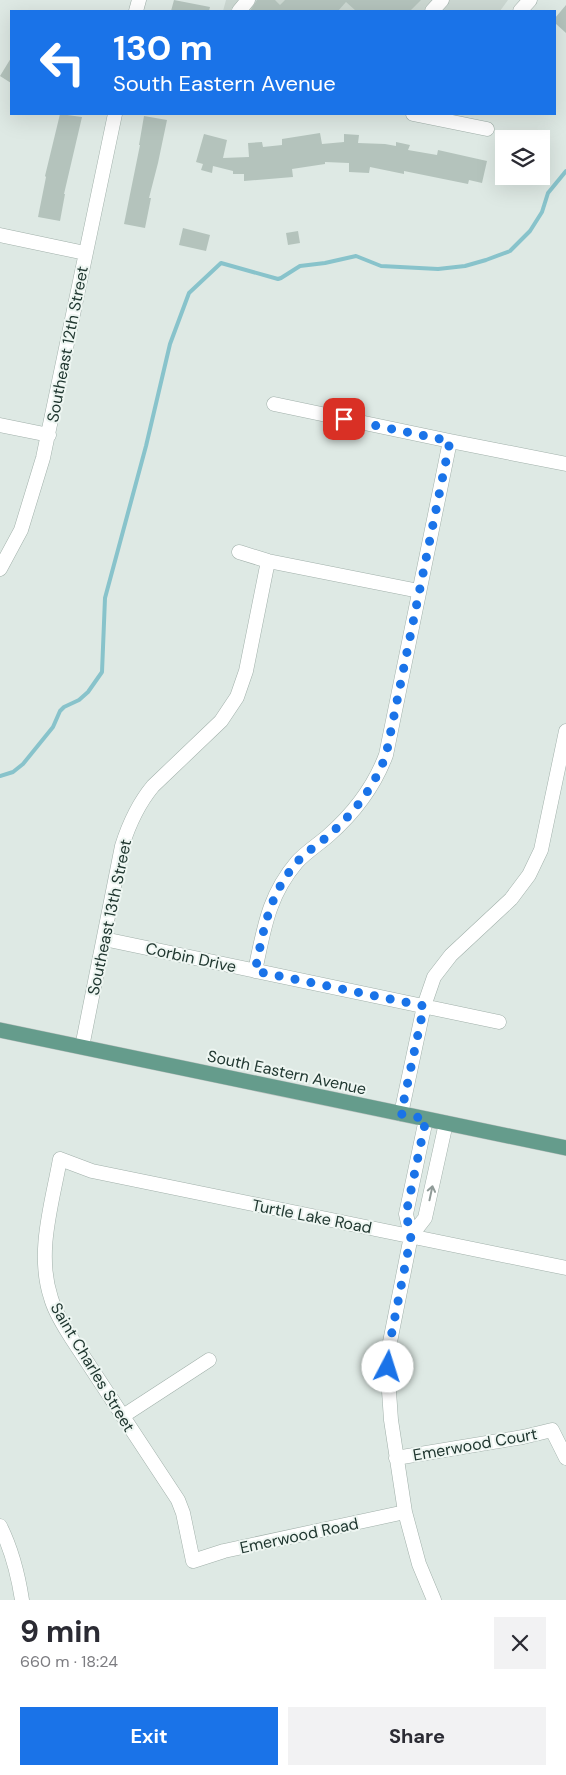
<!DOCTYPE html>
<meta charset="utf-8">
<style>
body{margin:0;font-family:"DM Sans",sans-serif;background:#f2f2f3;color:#2b2b33;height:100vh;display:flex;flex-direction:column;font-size:19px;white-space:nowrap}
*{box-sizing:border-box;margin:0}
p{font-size:16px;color:#7c7c81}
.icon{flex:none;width:28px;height:28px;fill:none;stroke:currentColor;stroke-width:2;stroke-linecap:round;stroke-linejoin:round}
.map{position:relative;height:1600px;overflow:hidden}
.details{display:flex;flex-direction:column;background:#fff;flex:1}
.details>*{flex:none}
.banner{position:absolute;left:10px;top:10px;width:546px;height:105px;border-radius:0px;box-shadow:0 5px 20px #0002;background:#1a73e8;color:#fff;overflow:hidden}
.fabs{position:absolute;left:495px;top:130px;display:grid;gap:10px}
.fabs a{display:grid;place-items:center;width:55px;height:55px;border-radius:0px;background:#fff;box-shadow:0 5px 20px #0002;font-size:25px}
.pin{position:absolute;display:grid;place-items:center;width:42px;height:42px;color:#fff;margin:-21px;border-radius:10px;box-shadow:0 2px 8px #0006}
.me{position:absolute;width:55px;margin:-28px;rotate:5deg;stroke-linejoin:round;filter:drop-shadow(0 0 4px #0008)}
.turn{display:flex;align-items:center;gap:18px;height:105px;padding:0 20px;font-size:22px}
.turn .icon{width:65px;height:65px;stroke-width:2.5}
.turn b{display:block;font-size:35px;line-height:42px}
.round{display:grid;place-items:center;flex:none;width:52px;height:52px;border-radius:0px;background:#f2f2f3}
.summary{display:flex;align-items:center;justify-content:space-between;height:85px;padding:0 20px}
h1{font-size:30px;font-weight:700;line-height:38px}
.action{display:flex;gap:10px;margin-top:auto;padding:10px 20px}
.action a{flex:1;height:58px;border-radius:0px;background:#1a73e8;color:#fff;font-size:20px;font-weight:700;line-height:58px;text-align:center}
.action a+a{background:#f2f2f3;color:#2b2b33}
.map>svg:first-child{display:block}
</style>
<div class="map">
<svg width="566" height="1600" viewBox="0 0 566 1600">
<rect width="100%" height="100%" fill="#dee9e4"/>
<path fill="#ccd8d2" d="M226,0H508L500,11H223Z"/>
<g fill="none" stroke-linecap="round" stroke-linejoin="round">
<path stroke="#88c3cb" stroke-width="4" d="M0,776L13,772L23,764L53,727L60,711L64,707L79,700L88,692L102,672L105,598L146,446L170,344L189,293L221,263L278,279L281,278L300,266L325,263L356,256L381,266L438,269L465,266L486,260L510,251L530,231L542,212L548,193L566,171"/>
</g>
<path fill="#b4c3bc" d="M174,0L210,7L209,11H171Z
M257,0H275L280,5L285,0H421L410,11H356L346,2L338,11H250Z
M566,5V33L555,23V18Z
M11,58V83L0,76Z
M60,114L82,117L64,194H65L60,221L38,217L46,177L45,176Z
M144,116L167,120L158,163L149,198H151L145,228L124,224L140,145H139Z
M320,133L322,144L344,142V134L359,135L358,143L385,144L396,146V142L410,145L408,150L437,155L438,150L487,161L482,183L469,180L468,184L404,171V174L370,167L369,173L349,172V163L325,162V164L292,169L293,177L244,181V174H233V171L213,166L212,173L201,170L203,164L196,162L204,134L227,140L223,158L249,157L248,143L262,142L263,147L282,145V139Z
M183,228L210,235L206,251L179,245Z
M298,231L300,243L288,245L286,233Z"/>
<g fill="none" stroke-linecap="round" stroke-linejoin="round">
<g stroke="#a1b0aa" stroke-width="15">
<path id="minor" d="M136,11L139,0
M239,11L248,0
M432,11L442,0
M520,11L530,0
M413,114L487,129
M0,235L85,253
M274,404L450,441L566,464
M0,425L49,435
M239,552L268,561L419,591
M0,569L21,530L43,458L115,114
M104,939L499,1022
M255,971C264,929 268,896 297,862C306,852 319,844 329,835C355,812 374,787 386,755L450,441
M82,1047L122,846C129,824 138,804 153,786L221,721L237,697L246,671L268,561
M401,1114L424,1006L434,977L451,955L511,899L529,875L541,850L566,731
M426,1119L406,1214L411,1236L389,1347V1391L391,1420L405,1512L419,1564L434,1600
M411,1236L425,1218L446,1123
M123,1416L209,1360
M396,1458L523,1437L552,1430L566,1458
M405,1512L224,1551L193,1561L183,1513L178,1500L72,1339C64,1326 55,1313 51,1298C36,1253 52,1204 60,1159L92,1171L566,1268
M0,1526C12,1550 18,1574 22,1600"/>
</g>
<g stroke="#bcc3c1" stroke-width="16">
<path id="major" d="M0,1030L566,1148"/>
</g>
<use href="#minor" stroke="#fff" stroke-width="14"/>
<use href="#major" stroke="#659c8c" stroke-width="15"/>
</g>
<defs><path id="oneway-shaft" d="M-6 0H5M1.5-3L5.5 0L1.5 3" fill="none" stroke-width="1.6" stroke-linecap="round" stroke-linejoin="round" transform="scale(1.25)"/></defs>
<use stroke="#909b98" href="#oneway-shaft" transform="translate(431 1193) rotate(-78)"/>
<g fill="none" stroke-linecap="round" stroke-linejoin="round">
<path stroke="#1a73e8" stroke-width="9" stroke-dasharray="0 16.2" d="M344,419L450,441L386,755C374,787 355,812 329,835C319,844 306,852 297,862C268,896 264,929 255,971L424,1006L401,1114L426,1119L406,1214L411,1236L389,1347L388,1367"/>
</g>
<g text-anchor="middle" stroke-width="4" stroke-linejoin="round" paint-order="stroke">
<g font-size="16" fill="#203730" stroke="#eef6f2">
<text transform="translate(67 344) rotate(-79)" y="6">Southeast 12th Street</text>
<text transform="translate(109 917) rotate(-78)" y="6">Southeast 13th Street</text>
<text transform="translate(191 957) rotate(12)" y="6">Corbin Drive</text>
<text transform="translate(287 1072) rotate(12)" y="6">South Eastern Avenue</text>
<text transform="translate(312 1216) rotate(11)" y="6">Turtle Lake Road</text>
<text transform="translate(93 1367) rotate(59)" y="6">Saint Charles Street</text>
<text transform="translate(475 1444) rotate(-10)" y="6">Emerwood Court</text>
<text transform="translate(299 1535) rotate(-12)" y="6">Emerwood Road</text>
</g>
</g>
</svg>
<div class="fabs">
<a><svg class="icon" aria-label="layers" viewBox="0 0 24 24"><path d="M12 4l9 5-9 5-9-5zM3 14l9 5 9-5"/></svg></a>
</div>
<div class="pin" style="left:344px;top:419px;background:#d93025"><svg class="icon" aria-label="arrive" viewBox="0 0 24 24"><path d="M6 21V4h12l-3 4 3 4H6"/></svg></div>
<svg class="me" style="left:388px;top:1367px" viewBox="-20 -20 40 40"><circle r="19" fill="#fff"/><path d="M0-13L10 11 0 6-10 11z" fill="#1a73e8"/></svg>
<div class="banner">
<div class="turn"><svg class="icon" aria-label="left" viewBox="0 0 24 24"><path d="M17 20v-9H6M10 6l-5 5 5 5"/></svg><div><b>130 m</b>South Eastern Avenue</div></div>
</div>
</div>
<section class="details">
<div class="summary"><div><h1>9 min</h1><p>660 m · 18:24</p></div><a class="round"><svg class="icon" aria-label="close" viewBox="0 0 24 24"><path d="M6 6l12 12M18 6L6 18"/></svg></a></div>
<div class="action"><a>Exit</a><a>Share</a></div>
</section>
